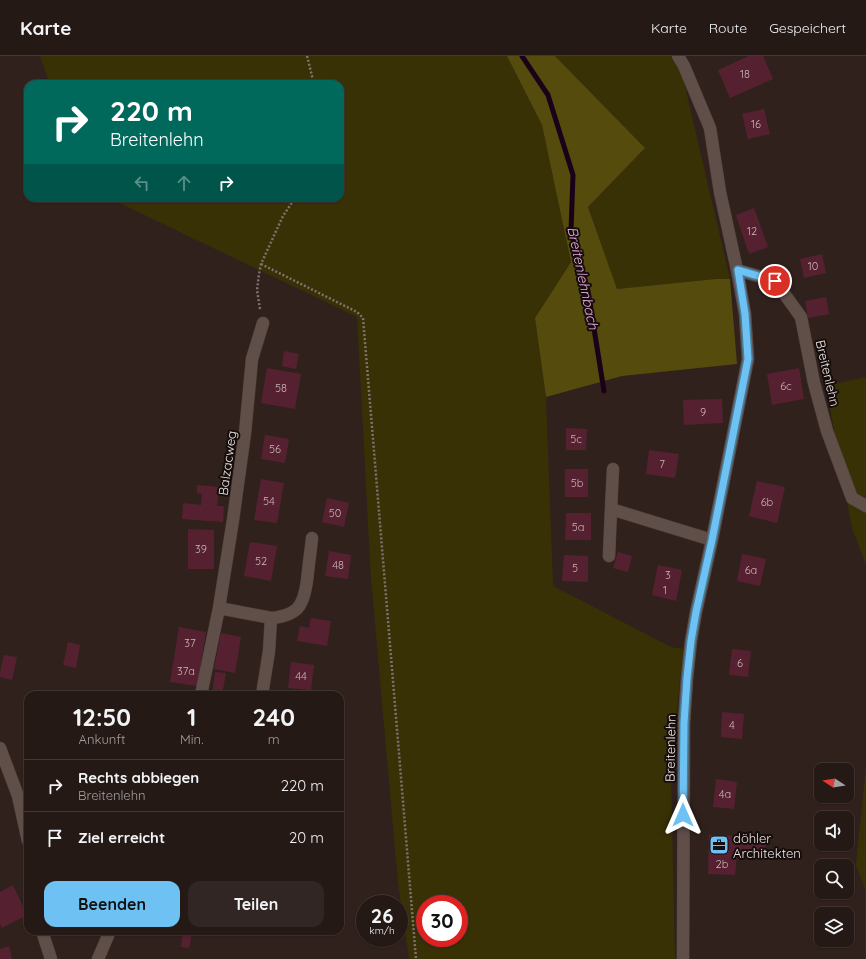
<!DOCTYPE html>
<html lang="de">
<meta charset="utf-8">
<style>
body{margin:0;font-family:Quicksand,sans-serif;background:#312623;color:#f1f3f6;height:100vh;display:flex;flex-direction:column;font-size:15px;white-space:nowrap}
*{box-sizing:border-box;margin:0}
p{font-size:13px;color:#a3a0a1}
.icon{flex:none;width:22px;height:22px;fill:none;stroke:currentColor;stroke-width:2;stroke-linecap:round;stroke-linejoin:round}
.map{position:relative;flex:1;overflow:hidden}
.sheet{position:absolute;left:24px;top:635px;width:320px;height:244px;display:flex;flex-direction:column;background:#251916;border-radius:12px;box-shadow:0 1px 3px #0004,0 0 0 1px #423835}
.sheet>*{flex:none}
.guide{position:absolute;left:24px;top:24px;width:320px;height:122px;border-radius:12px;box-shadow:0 1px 3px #0004,0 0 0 1px #423835;background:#00695c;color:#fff;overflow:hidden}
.needle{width:26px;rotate:282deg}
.tools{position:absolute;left:814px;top:707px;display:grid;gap:8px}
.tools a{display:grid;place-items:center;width:40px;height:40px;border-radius:8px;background:#251916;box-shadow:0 1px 3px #0004,0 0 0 1px #423835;font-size:20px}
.speed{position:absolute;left:356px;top:839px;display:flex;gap:8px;font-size:20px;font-weight:700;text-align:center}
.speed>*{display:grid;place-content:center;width:52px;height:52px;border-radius:50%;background:#251916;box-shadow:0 1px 3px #0004,0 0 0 1px #423835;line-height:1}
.speed small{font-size:10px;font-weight:400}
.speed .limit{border:6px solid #d22;background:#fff;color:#111}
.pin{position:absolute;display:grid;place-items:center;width:34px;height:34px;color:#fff;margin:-17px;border:2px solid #fff;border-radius:50%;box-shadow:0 1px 4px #0007}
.me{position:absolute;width:44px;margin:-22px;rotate:0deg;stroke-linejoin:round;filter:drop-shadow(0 0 3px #0008)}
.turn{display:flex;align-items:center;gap:14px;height:84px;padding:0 20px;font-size:18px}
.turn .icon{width:52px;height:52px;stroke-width:2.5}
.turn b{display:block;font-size:28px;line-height:34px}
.lanes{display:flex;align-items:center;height:38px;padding:0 20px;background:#0003;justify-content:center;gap:20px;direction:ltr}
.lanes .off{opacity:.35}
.eta{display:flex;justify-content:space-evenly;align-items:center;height:68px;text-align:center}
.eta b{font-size:24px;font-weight:700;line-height:28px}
.primary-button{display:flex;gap:8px;margin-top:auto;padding:8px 20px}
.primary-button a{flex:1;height:46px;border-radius:12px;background:#6ec2f3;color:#111;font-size:16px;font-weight:700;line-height:46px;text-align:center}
.primary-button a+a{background:#312623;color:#f1f3f6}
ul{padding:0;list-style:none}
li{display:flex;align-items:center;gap:12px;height:52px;padding:0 20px;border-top:1px solid #423835}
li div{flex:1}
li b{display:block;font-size:15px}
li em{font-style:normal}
header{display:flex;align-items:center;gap:24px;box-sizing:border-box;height:56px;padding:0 20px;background:#251916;border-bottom:1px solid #423835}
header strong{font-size:19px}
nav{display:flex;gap:22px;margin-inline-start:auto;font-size:14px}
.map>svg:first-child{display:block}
</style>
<header>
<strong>Karte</strong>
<nav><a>Karte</a><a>Route</a><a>Gespeichert</a></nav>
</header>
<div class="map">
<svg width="866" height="903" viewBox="0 0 866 903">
<rect width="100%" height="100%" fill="#31211d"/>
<path fill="#383106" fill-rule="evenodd" d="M40,0H507L542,69L571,206L535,262L546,341L553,530L671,591L684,593L680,623L671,715L675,903H409L398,827L371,522L357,261L109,142H340V28H50ZM425,848H459V882H425Z
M555,0H671L683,22L730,223H716L617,233L588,151L645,92Z
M866,321V509L852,472L826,330Z
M866,710V903H865V833L856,809Z"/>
<path fill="#554b0c" d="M507,0H555L645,92L588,151L617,233L716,223H730L737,308L622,320L546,341L535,262L571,206L542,69Z"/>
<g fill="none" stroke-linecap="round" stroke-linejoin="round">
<path stroke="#1b0019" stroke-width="5" d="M522,0L548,39L573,119L571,175L588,235L604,335"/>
</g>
<path fill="#552131" d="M749,0H763L773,23L730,42L718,14Z
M764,53L770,78L748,83L742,58Z
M754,152L768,191L749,198L736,159Z
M822,198L826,217L804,222L800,203Z
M826,241L829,258L808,262L805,245Z
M284,295L299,298L296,313L282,310Z
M267,312L301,318L295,353L261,347Z
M799,312L804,343L772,349L767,318Z
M722,343L723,367L684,369L683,344Z
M566,372L587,373L586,394H566Z
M265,379L289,383L285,407L261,403Z
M649,394L679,398L675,422L646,418Z
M565,413H588V441H565Z
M261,423L284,427L277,467L254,464Z
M757,425L785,431L777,467L749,460Z
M197,429L219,431L217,450H224L223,466L182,463L183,447L201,449L202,438L197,437Z
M327,442L349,447L344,471L322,466Z
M566,457H591V484H565Z
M188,473L214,474V513H188Z
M250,486L277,490L271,525L244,520Z
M329,495L351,499L348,523L325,520Z
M618,496L632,500L628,516L613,512Z
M742,498L766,503L760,530L737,525Z
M564,499L588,500V526L562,525Z
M658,509L682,514L676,545L652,539Z
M311,562L331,565L327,590L297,585L300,570L309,572Z
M179,571L206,576L197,630L170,626Z
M221,577L241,581L235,617L214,613Z
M68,586L80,589L76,612L63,609Z
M732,593L751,595L748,621L729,619Z
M4,599L17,601L12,624L0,621V616Z
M291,606L314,609L311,634L288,632Z
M215,616L226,617L222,639H212Z
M722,656L744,658L742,683L721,681Z
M716,723L737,726L734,753L713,751Z
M709,779L766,781L765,798L737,797L735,819L708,818Z
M13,829L27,859L2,872L0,868V836Z
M183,876L192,878L189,892L181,891Z
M9,890L12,903H0V893Z"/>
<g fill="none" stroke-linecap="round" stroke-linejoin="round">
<g stroke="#4c403c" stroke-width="13">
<path id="street" d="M678,0L684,10L710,72L720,136L737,214L745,258L748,303L712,484L696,556L691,585L687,622L684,667L683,903
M737,214L775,225L801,261L814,327L827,375L852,442L866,450
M613,413L611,453L712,484
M609,500L611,453
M219,552L271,562L269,595L262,639
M271,562C282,561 296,558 301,547C306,538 307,526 308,516C309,505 311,493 312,482
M201,639L219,552L233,464L245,377L252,303L263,267
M0,692L18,740L28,785
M42,875L51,903
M98,903L110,875"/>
</g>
<path stroke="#7f716e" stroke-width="2.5" stroke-dasharray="2 2" stroke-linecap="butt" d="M307,0L314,28
M261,208L357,256L363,262L416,903
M260,253L257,234L259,218L261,208L283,160L295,142"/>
<use href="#street" stroke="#604e49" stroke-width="12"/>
</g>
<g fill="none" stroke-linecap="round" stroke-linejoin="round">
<g stroke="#487e9e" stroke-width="10">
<path id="route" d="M683,759L684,667L687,622L691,585L696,556L712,484L748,303L745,258L738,214L775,225"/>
</g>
<use href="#route" stroke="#6ec2f3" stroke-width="7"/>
</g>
<defs>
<g id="office-square" transform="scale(1)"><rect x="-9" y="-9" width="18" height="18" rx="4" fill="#6ec2f3" stroke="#140d0b"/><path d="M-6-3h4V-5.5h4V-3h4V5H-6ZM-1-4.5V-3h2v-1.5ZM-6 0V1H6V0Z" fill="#111"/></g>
</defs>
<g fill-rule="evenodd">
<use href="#office-square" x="719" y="789"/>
</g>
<g text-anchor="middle" stroke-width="4" stroke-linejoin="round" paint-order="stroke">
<g font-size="11" fill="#cbb6b7">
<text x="745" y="22">18</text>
<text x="756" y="72">16</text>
<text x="752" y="179">12</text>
<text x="813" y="214">10</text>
<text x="786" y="334">6c</text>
<text x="281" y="336">58</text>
<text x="703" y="360">9</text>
<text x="576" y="387">5c</text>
<text x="275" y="397">56</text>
<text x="662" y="412">7</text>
<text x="577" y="431">5b</text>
<text x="269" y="449">54</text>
<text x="767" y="450">6b</text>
<text x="335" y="461">50</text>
<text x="578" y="475">5a</text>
<text x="201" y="497">39</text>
<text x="261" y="509">52</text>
<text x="338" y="513">48</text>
<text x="575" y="516">5</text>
<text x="751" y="518">6a</text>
<text x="668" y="523">3</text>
<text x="665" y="538">1</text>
<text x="190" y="591">37</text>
<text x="740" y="611">6</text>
<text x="186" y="619">37a</text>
<text x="301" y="624">44</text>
<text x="732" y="673">4</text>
<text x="725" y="742">4a</text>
<text x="722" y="812">2b</text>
</g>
<g font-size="13" fill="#f2e7e4" stroke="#140d0b">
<text transform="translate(828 317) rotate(77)" y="5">Breitenlehn</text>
<text transform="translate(227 407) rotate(-82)" y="5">Balzacweg</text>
<text transform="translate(670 692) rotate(-89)" y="5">Breitenlehn</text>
</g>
<g font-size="13" fill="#f2e7e4" stroke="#140d0b" text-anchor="start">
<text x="733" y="787">döhler<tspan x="733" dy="15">Architekten</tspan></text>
</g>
<g font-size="14" font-style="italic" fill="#eeaae4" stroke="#140d0b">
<text transform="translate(583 222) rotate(78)" y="5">Breitenlehnbach</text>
</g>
</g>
</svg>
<div class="tools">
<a><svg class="needle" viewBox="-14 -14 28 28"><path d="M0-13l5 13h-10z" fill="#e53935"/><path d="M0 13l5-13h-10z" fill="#a3a0a1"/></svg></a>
<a><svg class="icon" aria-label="sound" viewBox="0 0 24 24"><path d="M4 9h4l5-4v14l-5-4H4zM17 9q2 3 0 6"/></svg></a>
<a><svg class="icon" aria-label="search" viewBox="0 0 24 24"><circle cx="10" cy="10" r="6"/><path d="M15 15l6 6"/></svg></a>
<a><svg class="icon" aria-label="layers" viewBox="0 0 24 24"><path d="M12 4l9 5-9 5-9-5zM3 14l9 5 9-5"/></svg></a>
</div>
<div class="speed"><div>26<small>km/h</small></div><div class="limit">30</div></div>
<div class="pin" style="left:775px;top:225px;background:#d93025"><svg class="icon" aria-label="arrive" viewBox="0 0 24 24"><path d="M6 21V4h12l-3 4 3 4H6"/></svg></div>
<svg class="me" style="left:683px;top:759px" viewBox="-20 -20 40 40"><path d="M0-17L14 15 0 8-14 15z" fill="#6ec2f3" stroke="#fff" stroke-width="4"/></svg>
<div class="guide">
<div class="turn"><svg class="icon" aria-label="right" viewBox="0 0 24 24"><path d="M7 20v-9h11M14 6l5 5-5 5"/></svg><div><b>220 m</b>Breitenlehn</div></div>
<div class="lanes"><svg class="icon off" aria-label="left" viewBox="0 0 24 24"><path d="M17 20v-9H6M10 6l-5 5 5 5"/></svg><svg class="icon off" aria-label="ahead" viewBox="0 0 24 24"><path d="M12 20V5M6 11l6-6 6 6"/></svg><svg class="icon" aria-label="right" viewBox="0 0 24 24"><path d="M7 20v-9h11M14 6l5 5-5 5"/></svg></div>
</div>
<section class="sheet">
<div class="eta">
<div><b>12:50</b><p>Ankunft</p></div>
<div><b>1</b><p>Min.</p></div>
<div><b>240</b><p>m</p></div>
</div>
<ul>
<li><svg class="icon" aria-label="right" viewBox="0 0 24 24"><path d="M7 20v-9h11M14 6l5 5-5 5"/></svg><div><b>Rechts abbiegen</b><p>Breitenlehn</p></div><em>220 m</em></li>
<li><svg class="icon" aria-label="arrive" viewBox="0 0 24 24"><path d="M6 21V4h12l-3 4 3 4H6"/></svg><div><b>Ziel erreicht</b></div><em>20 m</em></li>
</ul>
<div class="primary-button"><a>Beenden</a><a>Teilen</a></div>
</section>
</div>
